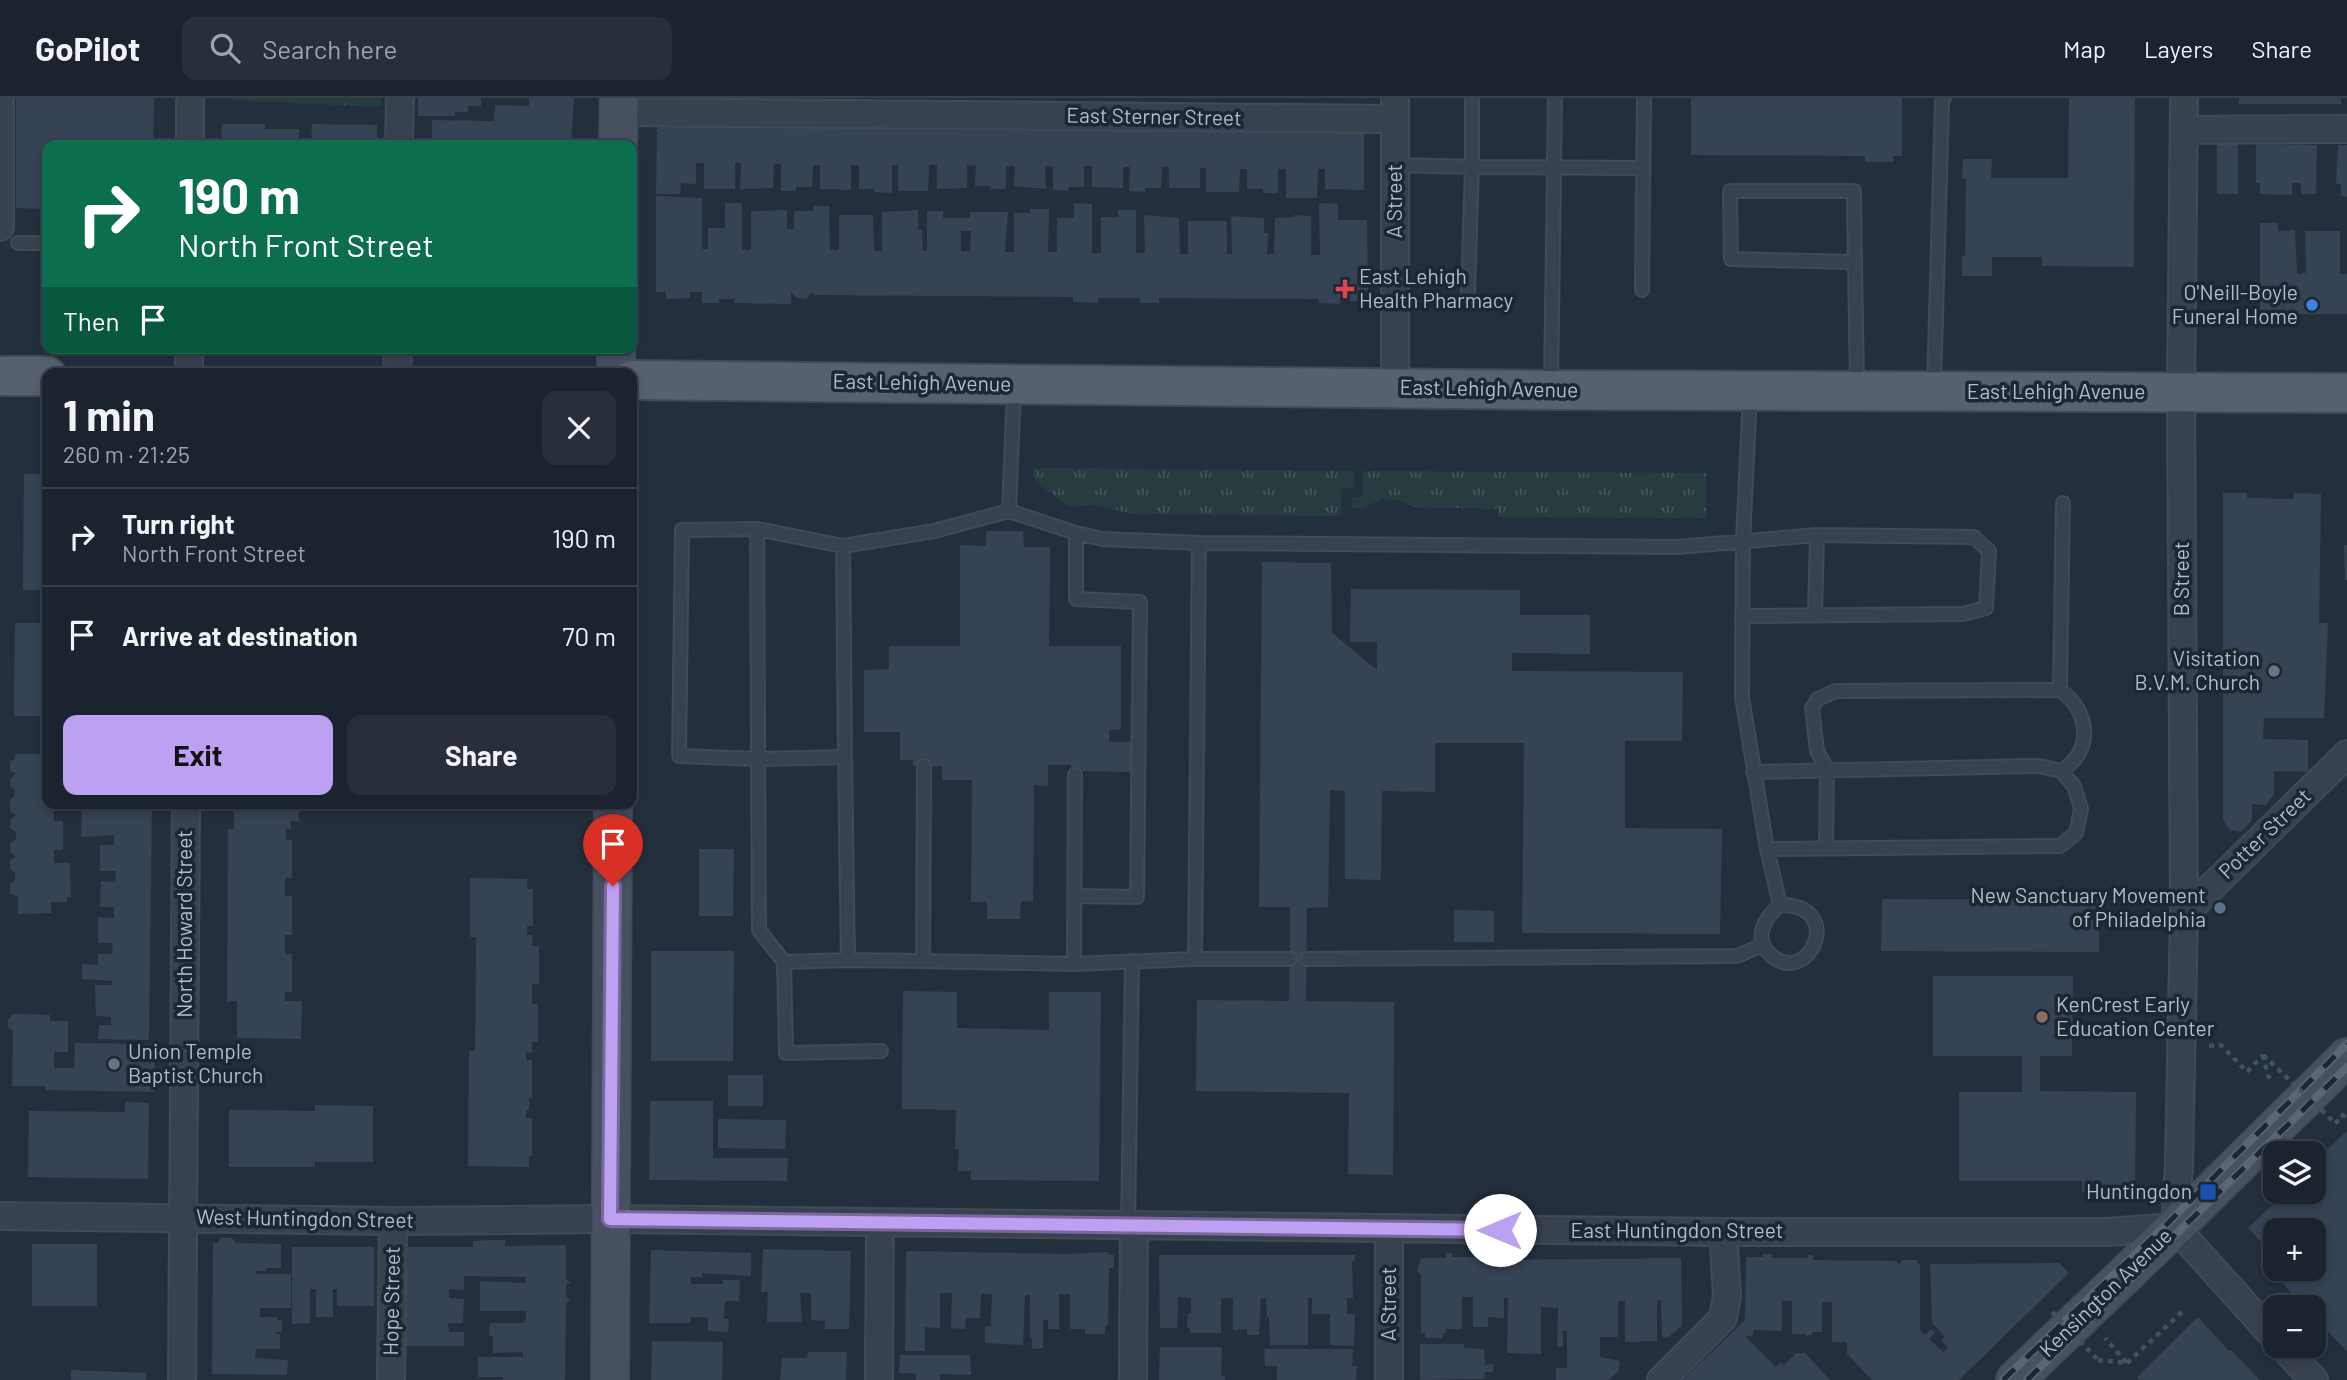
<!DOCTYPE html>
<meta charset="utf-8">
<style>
body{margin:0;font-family:Barlow,sans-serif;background:#282f3a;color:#f1f3f6;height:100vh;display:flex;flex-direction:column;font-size:26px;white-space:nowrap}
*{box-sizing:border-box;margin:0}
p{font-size:23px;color:#a0a4aa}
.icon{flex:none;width:38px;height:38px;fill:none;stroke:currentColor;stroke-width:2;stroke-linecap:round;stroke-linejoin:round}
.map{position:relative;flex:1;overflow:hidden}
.panel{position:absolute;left:42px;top:270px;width:595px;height:441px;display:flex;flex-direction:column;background:#1b232e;border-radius:14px;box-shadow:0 4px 10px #0003,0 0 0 2px #39404a}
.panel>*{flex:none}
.banner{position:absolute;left:42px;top:42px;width:595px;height:214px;border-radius:14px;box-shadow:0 4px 10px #0003,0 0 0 2px #39404a;background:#0b6e4f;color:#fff;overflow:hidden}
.tools{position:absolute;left:2263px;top:1043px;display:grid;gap:14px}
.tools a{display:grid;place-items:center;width:63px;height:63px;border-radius:14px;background:#1b232e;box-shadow:0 4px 10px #0003,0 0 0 2px #39404a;font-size:35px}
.pin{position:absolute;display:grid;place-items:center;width:60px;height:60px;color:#fff;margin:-72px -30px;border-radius:50% 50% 50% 0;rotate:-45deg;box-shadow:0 0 7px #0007}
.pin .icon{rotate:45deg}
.me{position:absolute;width:77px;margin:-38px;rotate:270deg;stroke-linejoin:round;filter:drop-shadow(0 0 5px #0008)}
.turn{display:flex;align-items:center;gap:24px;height:147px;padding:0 21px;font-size:32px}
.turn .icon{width:91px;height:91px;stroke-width:2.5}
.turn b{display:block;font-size:49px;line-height:60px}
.then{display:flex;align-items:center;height:66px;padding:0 21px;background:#0003;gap:14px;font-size:26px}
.round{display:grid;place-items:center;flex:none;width:74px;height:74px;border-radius:14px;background:#282f3a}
.overview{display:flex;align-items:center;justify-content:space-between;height:119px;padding:0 21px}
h1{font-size:42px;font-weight:700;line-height:52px}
.cta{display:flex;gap:14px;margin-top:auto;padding:14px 21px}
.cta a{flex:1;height:80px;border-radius:14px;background:#bca0f2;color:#111;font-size:28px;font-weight:700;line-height:80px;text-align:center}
.cta a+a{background:#282f3a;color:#f1f3f6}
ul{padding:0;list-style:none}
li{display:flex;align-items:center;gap:21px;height:98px;padding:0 21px;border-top:2px solid #39404a}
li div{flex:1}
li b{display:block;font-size:26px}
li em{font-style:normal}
header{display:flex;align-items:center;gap:42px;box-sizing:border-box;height:98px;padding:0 35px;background:#1b232e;border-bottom:2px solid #39404a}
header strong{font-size:33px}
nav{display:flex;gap:38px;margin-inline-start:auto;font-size:24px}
.search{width:490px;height:63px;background:#282f3a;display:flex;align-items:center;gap:18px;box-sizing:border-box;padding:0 24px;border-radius:14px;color:#a0a4aa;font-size:26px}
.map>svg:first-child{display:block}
</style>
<header>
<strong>GoPilot</strong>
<div class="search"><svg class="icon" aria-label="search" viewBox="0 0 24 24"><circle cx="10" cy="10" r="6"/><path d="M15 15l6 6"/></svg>Search here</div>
<nav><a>Map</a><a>Layers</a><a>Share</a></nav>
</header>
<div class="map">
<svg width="2347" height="1282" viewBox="0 0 2347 1282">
<defs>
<pattern id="grass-tufts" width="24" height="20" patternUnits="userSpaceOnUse" patternTransform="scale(1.75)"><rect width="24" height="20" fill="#263c3f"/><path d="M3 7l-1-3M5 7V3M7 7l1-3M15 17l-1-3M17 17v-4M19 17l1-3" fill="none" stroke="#435659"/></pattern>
</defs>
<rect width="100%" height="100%" fill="#242f3e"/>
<path fill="url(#grass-tufts)" d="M230,0H381V9L230,2Z
M1033,370L1354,373V389L1341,391V418L1133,416L1091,407L1071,409L1035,384Z
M1363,373L1706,375V420L1498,419V411L1413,409L1399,402L1382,401L1363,410H1352V400L1363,399Z"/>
<path fill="#364354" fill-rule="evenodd" d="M16,0H154L153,47H47V111L16,110Z
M418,0H481V8H468V14H455V18H418Z
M529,0H574L571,47H432V22L494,23L495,7L529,8Z
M1691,0H1902V58H1893V64H1865V58L1691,57Z
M2069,0H2135L2134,169L2042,168V159H1992V178H1962V158H1965L1966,81H1962L1963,61H1992L1991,80H2068Z
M2239,0H2341V6H2239Z
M222,26H265V31H299V41H304V47H221Z
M312,26L377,27V47H311Z
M662,26L1364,33V92L1325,91V71H1318L1317,100H1286V71H1278V95H1263V91H1247V71H1240L1239,94H1206V70H1200V90H1169V69H1162L1161,90H1145V94L1129,93L1130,69H1123V90L1092,89V68H1084V89H1069L1068,93L1053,92V69L1045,68L1046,91L1014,88L1015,68H1006V91H990V88H975L976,68L967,67V90L937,91V67H929L928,93H898V67H892V95L874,94V91H859V67H851V92L820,91V67H813L812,89H796V93H781V66H774L773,90L740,91L741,65H735V91H704V65H696V86L681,85L680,96H656L657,34L655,33Z
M2217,45L2238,46V96H2217Z
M2256,46L2317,47L2316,96H2301V85H2292V97L2260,96V85H2256Z
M2338,47H2347V99L2341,98V86H2336Z
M656,98L702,100V151H708V130H725V105H742V152H751V113L787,112V131H794V113H813V108H829L830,152H839V117H873L874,153H882V114L918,112V132L922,131L923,153H927V113H943V120H970V114H1008L1005,154H1014V115H1030V111H1049L1048,154H1057V120H1074V105L1092,106V155H1101V119H1118V112H1136V155H1145L1144,117L1179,120L1180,156H1188V123H1227V156H1232L1231,118L1264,120V135H1268L1267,156H1274L1275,120L1294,119V117L1311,118V157H1320L1319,105L1338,106V122H1367L1368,196L1358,203H1340V206L1319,205L1318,201L1159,200V205H1140V200H1098V205L1073,204V199L814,197V195H811L806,201L797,200L791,194V206L734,205L735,201H719V205H702V194H690V200L666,201V194H656ZM961,133H971L970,153H961Z
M2260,125H2278V133L2295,132L2297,176L2306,175L2305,133H2340V176H2347V216H2276L2273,219H2266L2260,217Z
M24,376H47V492H23Z
M2223,395H2247V400L2294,401V395L2321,396L2319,525H2328L2324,620H2264L2263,641L2308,642V674L2274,673V696L2266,707L2252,706V722L2241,734L2230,732L2223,722Z
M986,433H1023L1024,449H1050L1049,548H1121V631L1109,632V644H1131V674L1071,673V667H1048V688L1034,687L1033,804L1021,803L1020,821H987V804H971L972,682H942V668H913V662H900V634H864V572L889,571V548H960V447L986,448Z
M2344,447H2347V482H2345Z
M1262,464L1331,465L1332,535L1377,572V544H1350L1351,491L1520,492V517H1590V556L1512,555V573L1683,574L1682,643H1625V730L1722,731L1720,836L1522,835L1524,645H1435V694L1382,693L1381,782L1345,781V693L1330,692L1328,809L1307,810L1306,903L1394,904L1393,1077L1348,1076L1349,995L1196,993L1197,902L1289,903L1290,809H1259Z
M15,525H47V618H14Z
M15,656H47V705H62V711H54V723H63V752H54V765H70L71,799H67V804H51V815L18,816V799L10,795V786L15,782V775L10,771V763L15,759L10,753V745L16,741V734L10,730L11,721L16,717L10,713V703L15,697V692L10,689V681L16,676L10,672V664L15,660Z
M115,705H152L149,942L98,941L99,927H111V919L96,918L95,887H112V883L82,881V866L98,867V856H112L113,845H98V819L114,820V809H100L101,783L115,784L116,773H100V747H114V737L81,739L82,708L115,709Z
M234,705H299V723H291V731H286V742H292V780H285V798H292V837H285V856H292V894H285V903H302L301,941L237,940V903L227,904L228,731H234Z
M699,751H734L733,818H699Z
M470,780L527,781V791H533V828H527V837H533L532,848H539V886H532V906H538V944H532V955L526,954V962H532V1000H529V1012H526V1020H532V1058H529V1069L468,1068L469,953H475L476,867V839H470Z
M1882,801L2099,802V854L1881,853Z
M1454,812L1494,813V844H1454Z
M651,853H734L733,963H651Z
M1933,878H2073L2072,958H2040V993L2136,994L2135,1094H2082V1083H1959V994H2022V958H1933Z
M903,893L957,894V930L1049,932V894H1101L1099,1083L971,1082V1073H958L959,1051H955L956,1012L902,1011Z
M13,916L50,917V923H68V954H54V970H74L75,945L155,946L154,994L45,992V988H12L13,933L8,929V922Z
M728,977H763V1008H728Z
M650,1003H713V1060H788L787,1083L649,1082Z
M125,1004L149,1005L148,1081L28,1079L29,1013L125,1014Z
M315,1007L373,1008V1064H315V1069H229V1012L315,1013Z
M718,1021L786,1022L785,1051L718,1050Z
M2347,1033V1254L2314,1218V1209H2305L2283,1186L2292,1177L2286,1171H2314V1132H2275V1159L2248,1130L2283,1097L2280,1094H2314V1064Z
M221,1140H232L236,1145L281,1146V1170H266V1173H256V1176H291V1210H260V1219H277V1222H282V1234H276V1236H280V1251H256L255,1260L288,1262L287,1277L212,1276L213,1145H218Z
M496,1142H505V1148L566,1147V1180L570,1185L566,1187V1199L570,1202L566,1206L565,1282H503V1279H478V1259H523V1254L493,1255V1238H489L490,1225H524L526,1219V1213H480V1183L526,1185V1179L464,1178V1192L449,1191V1200L464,1201L463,1225H448L449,1234H464V1248H405L408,1149H473V1143Z
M32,1146H97V1208H32Z
M292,1149H374V1208H337V1191H333V1219H316V1191H310V1225L292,1226Z
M763,1151L851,1153L849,1231H825V1223L811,1222V1195H800L802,1224H767L768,1194H761Z
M651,1152L751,1155V1178L702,1175V1179H691V1186H723V1182H740L739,1203H725L724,1221H729L728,1234L708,1233V1220L691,1219L690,1225H649Z
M906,1153L1066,1156L1108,1154L1109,1157H1114V1170H1109L1108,1228H1105V1236H1085V1231H1070V1196H1059V1231H1048V1222H1043V1250L1032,1251V1239L1030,1240V1197H1025L1023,1247L985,1245V1229L991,1228L992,1196H981L980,1220H966L965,1231L951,1230L952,1195H940V1230L925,1229V1253H905Z
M1483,1154L1488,1155L1489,1159H1508V1162L1681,1160L1682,1228L1667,1240L1662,1239L1661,1202L1657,1203V1243L1625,1244V1203H1618V1239H1600V1259L1620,1263L1618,1274L1608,1282H1556V1270H1567V1233H1563V1249H1557L1558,1210L1541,1209V1256L1507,1255L1508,1200H1504V1220L1488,1219V1229H1473V1199H1462V1231H1446V1235H1443V1240H1425V1235H1421V1177L1417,1173L1421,1160H1446V1155H1452V1159H1483Z
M1763,1156H1772V1160H1807L1808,1157H1813V1162L1897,1163V1166L1901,1165V1162H1917V1165L1920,1166V1232L1925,1237L1931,1231L1935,1235L1929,1241L1943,1254L1948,1249L1941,1243L1945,1238L1932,1225L1930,1166L2059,1165L2069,1175L1959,1282H1872L1847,1256V1244H1832V1204H1822V1234H1812V1237L1806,1238V1236H1792V1203H1782V1233L1754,1232L1752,1238H1745L1776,1269L1781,1264L1784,1267L1796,1255H1805L1830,1282H1683L1745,1222L1746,1159H1763Z
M1159,1157H1355L1354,1163H1352L1353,1200H1347V1216H1355L1354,1248L1330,1247V1216H1312V1200H1308V1247H1270L1269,1219H1267L1266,1200H1261L1259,1237H1247V1231L1233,1232V1200H1221V1235H1190V1230H1187L1188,1215H1191V1200L1178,1199L1177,1230H1160Z
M2198,1219L2229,1253L2231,1252L2260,1282H2140L2137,1279Z
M652,1243L723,1244L722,1282H651Z
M1420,1246H1464V1250L1484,1251L1485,1267L1493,1266V1274H1485L1484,1281L1420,1282Z
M1160,1249H1222L1221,1278H1225V1282H1159Z
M1264,1251H1353L1352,1268H1357L1356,1282H1277V1268H1265Z
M808,1254H847L846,1282H780L782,1260H807Z
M900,1257H970L971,1277L940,1276V1282H916V1276L899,1275Z
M71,1272L146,1275V1282H71Z"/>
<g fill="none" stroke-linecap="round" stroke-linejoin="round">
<g stroke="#414a57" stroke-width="16">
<path id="lane" d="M1395,67L1472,69V0
M1730,93H1854L1855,164L1731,161Z
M18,145H47
M1855,164L1857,288
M1642,192L1644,0
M1468,194L1472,69L1643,70
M1551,288L1555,0
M1934,289L1942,5L1944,0
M1750,296L1743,442L1742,599L1767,751L1780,807C1764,820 1752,842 1772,858C1810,889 1846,806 1780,807
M1009,413L1076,435L1102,441L1199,445L1677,449L1817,437L1974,439L1989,453L1986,510L1963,516L1742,518
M757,431L759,832L784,864
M843,448L845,659
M1815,517L1817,437
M2060,592L2063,405
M1753,674L2039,668L2061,673L2074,688L2081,711L2076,735L2060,748L1767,751
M1826,750L1827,671L1817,653L1812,610L1818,601L1836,593L2060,592C2090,613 2094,653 2061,673
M1074,798L1137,799L1140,504L1076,501V435
M1195,861L1199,445
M1307,861L1737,858L1763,847
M848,862L923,863L924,668
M923,863L1074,866L1195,861H1290
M1074,866L1075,677
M881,953L786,955L784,864L848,862L845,659L759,661L679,658L682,432L757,431L843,448L934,433L1009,413L1014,290
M1128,1127L1132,863"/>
</g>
<g stroke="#414a57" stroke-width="30">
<path id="street" d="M1395,0V290
M619,14L1395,21
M2184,32L2347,31
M190,47V0
M399,47L400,0
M0,129V0
M189,275V250
M397,275L398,250
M2184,816L2347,656
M0,1118L393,1123L610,1121L1723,1134H2108L2175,1129
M2175,1129L2179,1067L2184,816L2181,295L2184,0
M2175,1129L2275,1240
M1389,1131V1282
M2282,1248L2314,1282
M182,1282L186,705
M391,1282L393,1123
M879,1282L880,1125
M1133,1282L1134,1127
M1661,1282L1723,1220L1727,1198L1723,1134"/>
</g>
<g stroke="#414a57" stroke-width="40">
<path id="secondary" d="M618,47L619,0
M616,275V250
M610,1282L613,705
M2015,1282L2175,1129L2347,959"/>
</g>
<g stroke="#414a57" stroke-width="42">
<path id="primary" d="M3,278H47
M632,282L1551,292L2347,295"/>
</g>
<path stroke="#3f5557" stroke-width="4.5" stroke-dasharray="5 5" stroke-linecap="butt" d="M2209,948L2221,947L2247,974L2263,957
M2263,957L2268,978L2274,984
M2335,1025L2344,1018L2339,1015
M2098,1262L2127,1265L2105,1240
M2127,1265L2184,1212"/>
<use href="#lane" stroke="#38414e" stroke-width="12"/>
<use href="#street" stroke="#38414e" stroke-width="26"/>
<use href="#secondary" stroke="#465061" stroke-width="37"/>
<use href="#primary" stroke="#56606e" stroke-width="38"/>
<g stroke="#5a6575" stroke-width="8">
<path id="rail" d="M2003,1282L2169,1124L2347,946
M2027,1282L2347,969"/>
</g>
<use href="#rail" stroke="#1d2633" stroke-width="5" stroke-dasharray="16" stroke-linecap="butt"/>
<path stroke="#3f5557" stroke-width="4.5" stroke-dasharray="5 5" stroke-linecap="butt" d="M2263,957L2335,1025
M2052,1214L2098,1262"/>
</g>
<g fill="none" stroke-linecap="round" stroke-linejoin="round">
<g stroke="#7a689d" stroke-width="18">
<path id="route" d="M613,788L610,1121L1500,1132"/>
</g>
<use href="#route" stroke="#bca0f2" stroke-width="12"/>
</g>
<path fill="#e0444e" stroke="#1d2633" stroke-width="2.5" d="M1341.5 180.5h7v7h7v7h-7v7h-7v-7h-7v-7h7z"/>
<circle fill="#3f7fe0" stroke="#1d2633" stroke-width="2.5" cx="2312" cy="207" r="7"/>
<g fill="#6b7280" stroke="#1d2633" stroke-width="2.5">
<circle cx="2274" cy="573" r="7"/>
<circle cx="114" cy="966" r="7"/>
</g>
<circle fill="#5c6f8a" stroke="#1d2633" stroke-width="2.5" cx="2220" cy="810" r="7"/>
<circle fill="#8d6e63" stroke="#1d2633" stroke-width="2.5" cx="2042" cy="919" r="7"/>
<rect fill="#1a4fb4" stroke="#1d2633" stroke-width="2.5" x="2199" y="1085" width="18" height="18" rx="3.5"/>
<g text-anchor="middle" stroke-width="7" stroke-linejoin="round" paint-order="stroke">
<g font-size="21" fill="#b4bcc9" stroke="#1d2633">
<text transform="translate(1154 19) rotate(1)" y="7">East Sterner Street</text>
<text transform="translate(1395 103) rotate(-90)" y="7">A Street</text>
<text transform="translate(922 285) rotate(1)" y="7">East Lehigh Avenue</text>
<text transform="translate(1489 291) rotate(1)" y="7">East Lehigh Avenue</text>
<text x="2056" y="301">East Lehigh Avenue</text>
<text transform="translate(2182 481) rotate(-90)" y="7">B Street</text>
<text transform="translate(2265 736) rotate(-44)" y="7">Potter Street</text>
<text transform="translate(185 826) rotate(-90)" y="7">North Howard Street</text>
<text transform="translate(305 1121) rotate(1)" y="7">West Huntingdon Street</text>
<text x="1677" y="1140">East Huntingdon Street</text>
<text transform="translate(2106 1195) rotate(-44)" y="7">Kensington Avenue</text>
<text transform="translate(392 1203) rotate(-89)" y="7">Hope Street</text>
<text transform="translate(1389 1206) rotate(-90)" y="7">A Street</text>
</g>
<g font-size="21" fill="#b4bcc9" stroke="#1d2633" text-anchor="end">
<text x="1359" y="186" text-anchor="start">East Lehigh<tspan x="1359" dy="24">Health Pharmacy</tspan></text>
<text x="2298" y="202">O'Neill-Boyle<tspan x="2298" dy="24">Funeral Home</tspan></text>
<text x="2260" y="568">Visitation<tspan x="2260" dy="24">B.V.M. Church</tspan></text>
<text x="2206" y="805">New Sanctuary Movement<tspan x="2206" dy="24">of Philadelphia</tspan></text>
<text x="2056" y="914" text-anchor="start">KenCrest Early<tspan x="2056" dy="24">Education Center</tspan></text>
<text x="128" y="961" text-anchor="start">Union Temple<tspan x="128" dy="24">Baptist Church</tspan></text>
<text x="2192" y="1101">Huntingdon</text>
</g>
</g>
</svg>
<div class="tools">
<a><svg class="icon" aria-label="layers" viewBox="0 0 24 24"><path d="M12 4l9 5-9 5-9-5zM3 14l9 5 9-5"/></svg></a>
<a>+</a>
<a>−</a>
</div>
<div class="pin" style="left:613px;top:788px;background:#d93025"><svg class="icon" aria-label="arrive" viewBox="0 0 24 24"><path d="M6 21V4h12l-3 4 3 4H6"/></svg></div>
<svg class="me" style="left:1500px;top:1132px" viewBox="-20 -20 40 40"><circle r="19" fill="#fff"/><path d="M0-13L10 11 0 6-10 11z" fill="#bca0f2"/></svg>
<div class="banner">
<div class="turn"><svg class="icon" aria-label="right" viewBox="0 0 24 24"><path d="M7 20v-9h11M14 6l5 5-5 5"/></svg><div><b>190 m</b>North Front Street</div></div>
<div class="then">Then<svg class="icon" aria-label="arrive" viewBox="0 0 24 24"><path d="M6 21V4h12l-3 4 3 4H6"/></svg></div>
</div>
<section class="panel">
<div class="overview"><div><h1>1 min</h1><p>260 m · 21:25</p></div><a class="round"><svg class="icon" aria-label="close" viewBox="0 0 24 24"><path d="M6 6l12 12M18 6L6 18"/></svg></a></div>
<ul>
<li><svg class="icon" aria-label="right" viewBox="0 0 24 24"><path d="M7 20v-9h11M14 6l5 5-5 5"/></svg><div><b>Turn right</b><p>North Front Street</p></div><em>190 m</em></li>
<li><svg class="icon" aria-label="arrive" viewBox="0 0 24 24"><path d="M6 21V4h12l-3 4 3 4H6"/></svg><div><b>Arrive at destination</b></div><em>70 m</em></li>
</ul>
<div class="cta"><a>Exit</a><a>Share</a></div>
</section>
</div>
